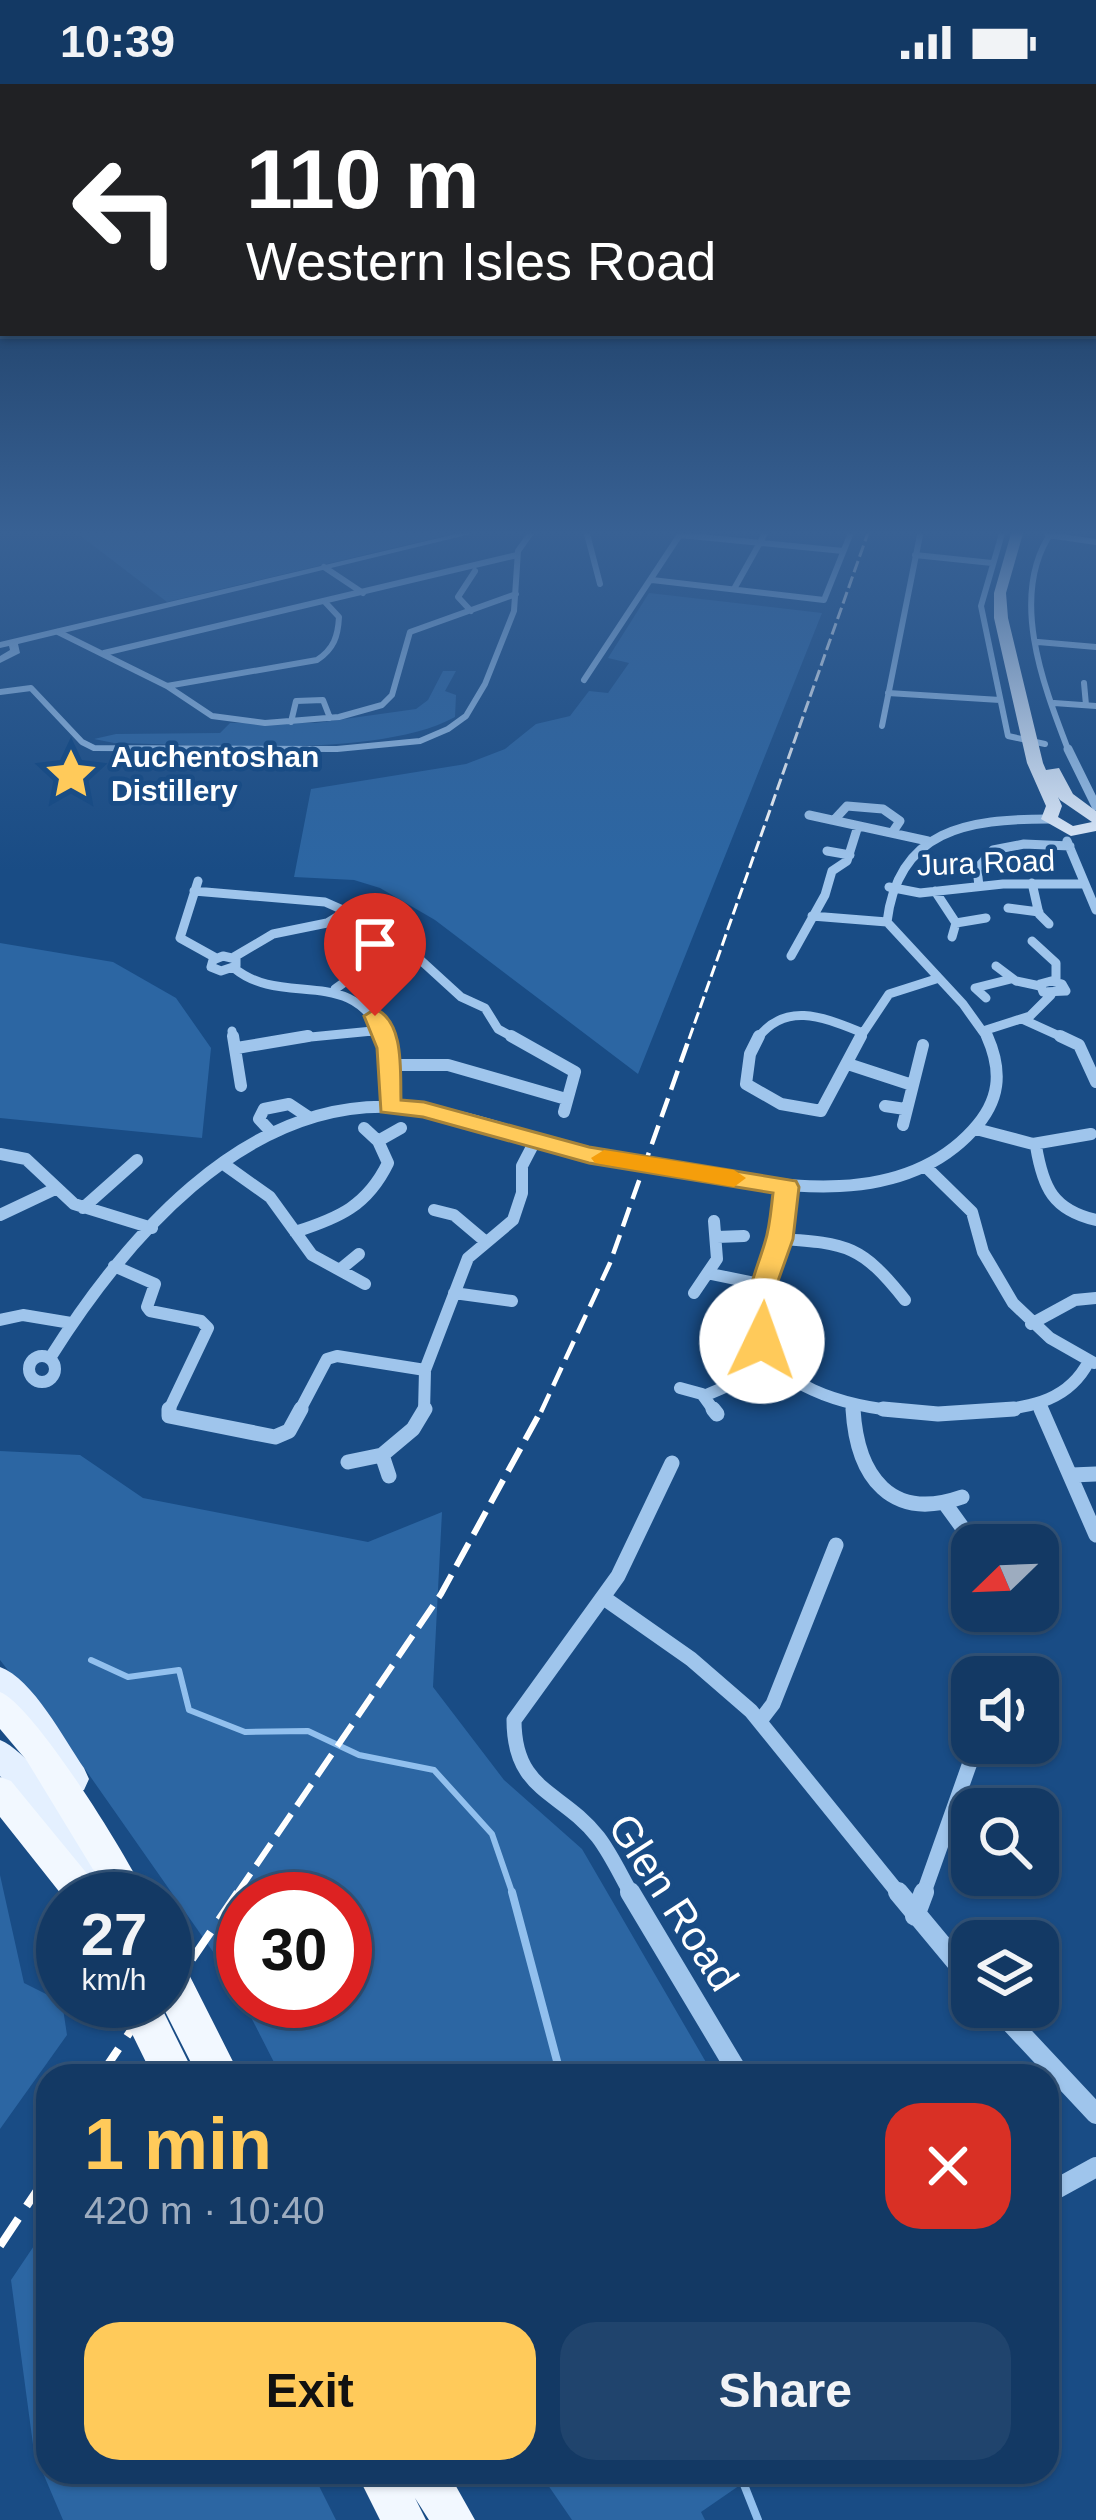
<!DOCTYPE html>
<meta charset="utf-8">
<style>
body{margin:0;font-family:Helvetica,sans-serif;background:#20446d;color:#f1f3f6;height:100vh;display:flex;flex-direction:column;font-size:45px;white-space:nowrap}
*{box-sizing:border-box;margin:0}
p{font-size:39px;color:#9dacbf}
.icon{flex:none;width:66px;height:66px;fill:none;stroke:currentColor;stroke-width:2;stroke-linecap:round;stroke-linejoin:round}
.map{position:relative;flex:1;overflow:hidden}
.drawer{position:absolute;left:36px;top:1980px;width:1023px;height:420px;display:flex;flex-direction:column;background:#133964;border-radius:36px;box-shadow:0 3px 9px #0004,0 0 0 3px #325378}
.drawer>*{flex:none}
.hud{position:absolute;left:0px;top:0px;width:1098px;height:252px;box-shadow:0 3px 9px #0004,0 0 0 3px #325378;background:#202124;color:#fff;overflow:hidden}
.needle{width:78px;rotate:247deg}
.tools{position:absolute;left:951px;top:1440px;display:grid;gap:24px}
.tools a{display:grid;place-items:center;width:108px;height:108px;border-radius:24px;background:#133964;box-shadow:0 3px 9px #0004,0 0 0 3px #325378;font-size:60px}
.speed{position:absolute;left:36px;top:1788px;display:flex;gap:24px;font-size:60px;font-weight:700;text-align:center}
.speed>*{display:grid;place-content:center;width:156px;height:156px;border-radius:50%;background:#133964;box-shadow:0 3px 9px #0004,0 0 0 3px #325378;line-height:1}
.speed small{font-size:30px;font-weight:400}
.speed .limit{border:18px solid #d22;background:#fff;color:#111}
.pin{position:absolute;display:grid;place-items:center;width:102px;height:102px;color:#fff;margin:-123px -51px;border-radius:50% 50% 50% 0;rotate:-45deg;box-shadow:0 0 12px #0007}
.pin .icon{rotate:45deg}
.me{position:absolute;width:132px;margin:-66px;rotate:3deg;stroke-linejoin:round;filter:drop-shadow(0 0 9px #0008)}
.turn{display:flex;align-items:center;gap:42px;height:252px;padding:0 48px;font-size:54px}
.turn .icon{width:156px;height:156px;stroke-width:2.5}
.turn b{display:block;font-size:84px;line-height:102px}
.round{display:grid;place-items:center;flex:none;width:126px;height:126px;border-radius:36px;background:#20446d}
.head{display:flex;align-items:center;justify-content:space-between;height:204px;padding:0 48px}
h1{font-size:72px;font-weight:600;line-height:90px;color:#ffca5a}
.action{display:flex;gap:24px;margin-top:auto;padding:24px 48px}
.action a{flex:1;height:138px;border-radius:36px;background:#ffca5a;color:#111;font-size:48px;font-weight:600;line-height:138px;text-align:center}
.action a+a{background:#20446d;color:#f1f3f6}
.status{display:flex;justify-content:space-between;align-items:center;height:84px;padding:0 60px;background:#133964;direction:ltr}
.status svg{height:33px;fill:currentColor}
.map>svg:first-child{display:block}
</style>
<div class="status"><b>10:39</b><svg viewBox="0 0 49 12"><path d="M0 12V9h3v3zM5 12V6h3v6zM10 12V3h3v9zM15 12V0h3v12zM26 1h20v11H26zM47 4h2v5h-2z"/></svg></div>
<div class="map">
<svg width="1096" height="2436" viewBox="0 0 1096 2436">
<rect width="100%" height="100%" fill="#194c85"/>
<path fill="#2c66a3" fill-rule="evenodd" d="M73,446H469L167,518Z
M649,509L822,529L638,990L435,836L380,804L354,796L294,793L311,705L466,680L505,665L536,640L570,632L589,607L608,609L629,579L608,574Z
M443,587H456L445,607L456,611L455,633C379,675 204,660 114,659L94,655L116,650L220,649L230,639H316L416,625L428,616Z
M0,859L113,878L176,914L211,964L202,1054L0,1034Z
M0,1367L80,1371L143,1414L368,1458L442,1428L433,1603L504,1696L582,1765L714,1992H281L230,1892L85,1685L0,1576ZM243,1815H345V1917H243Z
M0,1791L24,1899L62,1918L67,1951L0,2045Z
M48,2141V2388H312L336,2436H63L34,2368L11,2196Z
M539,2388H759L701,2428L705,2436H572Z"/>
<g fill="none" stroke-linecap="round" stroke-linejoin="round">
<path stroke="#92c0ee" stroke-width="6" d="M91,1576L128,1593L179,1586L189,1626L245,1648L308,1647L359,1671L434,1686L492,1750L513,1811"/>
<path stroke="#92c0ee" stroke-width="8" d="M512,1808L561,1992
M739,2388L758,2436"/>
<path stroke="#9fc5ec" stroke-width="6" d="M324,483L363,509"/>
<path stroke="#9fc5ec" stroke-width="6" d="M586,446L600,500
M1003,446L981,522L1008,652L1045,660
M1053,446C1007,510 1044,603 1069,668
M680,451L843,467
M1048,451L1096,458
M915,471L992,479
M652,496L824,516L852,446
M734,505L767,446
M471,527L458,513L475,487
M58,548L167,602L212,632L265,639L339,633L382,621L392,611L410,548L516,510
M1038,558L1096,563
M104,569L517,471
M584,596L683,446
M1084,599L1086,621
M167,602L317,576C334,565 338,552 339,533L325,518
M0,608L31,604L82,658L94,664L337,665L420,657L448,645L466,632L485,600L514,527L518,467L533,446
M888,609L1000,616
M1054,619L1096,622
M291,638L296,617L323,616L330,634
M882,642L921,446"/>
<path stroke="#9fc5ec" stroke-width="9" d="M1068,665L1096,722
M809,731L928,757
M834,736L847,722L883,725L900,737L892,749
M1067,757L1096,826
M827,767L850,771
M198,797L180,854L216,874
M1032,799L1039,830L1049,840
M979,802L977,785L993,766L1024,760L1070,762
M889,803L920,809L1003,800H1085
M194,807L325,818L379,842
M935,807L956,839L952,853
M1008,824L1039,828
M812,832L887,838
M956,839L986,834
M392,850L461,913L485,924L498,945L516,955
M1032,857L1056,879V897
M223,872L236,875V882L221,887L211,883L213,876Z
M791,872L825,811L832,787L847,777L858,742
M234,873L273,850L327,839L348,826
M996,882L1016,897L1040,902
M234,884C283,925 354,879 384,955
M1051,897L1062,900L1066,907L1043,908L1040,900Z
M335,905L367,882L411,866
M986,914L975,904L1011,895
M1024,936L1066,955
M232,947L233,955
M983,947L1030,932L1051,911
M863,949L889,910L936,895
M290,955L383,946
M757,955C786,916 825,934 863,949
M859,955L863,949
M988,955L963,920L887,838C898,745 968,735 1049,735"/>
<path stroke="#9fc5ec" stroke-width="12" d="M233,952L241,1002
M384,952L389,1023
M511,952L575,988L564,1028
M759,952L750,970L746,1000L781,1020L821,1027L861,952
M1060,952L1079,961L1096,998
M237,964L308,952
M389,981H448L566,1015
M851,981L909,1000
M885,1022L905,1025
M903,1041L923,961
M976,1045L1033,1060L1091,1050
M272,1049L259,1035L264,1025L289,1020L310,1034
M378,1057L401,1044
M1036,1062C1043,1104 1053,1126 1096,1136
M0,1070L26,1075L74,1120L152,1144
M225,1081L270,1113L312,1171L365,1200
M925,1082L972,1128L983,1168L1013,1219L1050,1254L1094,1279
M680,1085C776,1102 899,1127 973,1046C1000,1017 1003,988 987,952
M787,1103C785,1122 783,1141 779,1159C773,1183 760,1206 759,1232C756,1305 855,1324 910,1328
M83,1124L137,1076
M434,1126L454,1131L486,1158
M0,1131L55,1105
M295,1148C339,1134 367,1122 388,1079L378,1057L364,1044
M717,1153L744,1152
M780,1155C848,1159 862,1162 905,1216
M114,1182L155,1200L147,1223L150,1227L201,1237L208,1244L168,1328
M342,1184L359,1170
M711,1190L764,1201
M454,1209L512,1217
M694,1209L717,1175L714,1137
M0,1236L23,1231L71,1239
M1031,1240L1075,1216L1096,1214
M29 1285a13 13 0 1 1 26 0a13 13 0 1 1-26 0Z
M50,1274C123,1158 241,1017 392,1023C460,1026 524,1053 589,1071
M680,1304L702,1310L715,1328
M704,1312L776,1281
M1039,1319L1043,1328
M853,1321V1328
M299,1328L327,1275L337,1272L425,1286L468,1174L513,1136L522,1109V1082L535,1057
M424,1328L425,1286
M989,1328C1031,1322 1068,1318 1089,1277"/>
<path stroke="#9fc5ec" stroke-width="15" d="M169,1325V1332L275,1353L289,1347L301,1325
M713,1325L717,1330
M853,1325C857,1393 891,1438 962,1413
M883,1325L938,1330L1014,1325
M1041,1325L1096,1451
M382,1371L413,1345L425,1325
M348,1378L382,1371L389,1392
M1072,1391L1096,1390
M946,1421L975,1461
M604,1514L691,1575L751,1627L900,1811
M760,1637L773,1620L836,1461
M632,1811C621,1792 611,1770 598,1753C561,1706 514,1708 514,1636L618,1492L672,1379
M923,1811L977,1659"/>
<path stroke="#9fc5ec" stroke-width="20" d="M630,1808L740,1992
M898,1808L972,1897
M915,1832L924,1808
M996,1923L1096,2030
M1047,2110L1096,2083"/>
<path fill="#9fc5ec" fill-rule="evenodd" d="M473,446H487L18,560L20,569L0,579V572L10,566L9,562L0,564V558Z"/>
<path fill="#e4f0ff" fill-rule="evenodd" d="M1012,446H1024L1006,509L1008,534L1043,679L1046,686L1059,684L1073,710L1096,727V747L1071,752L1041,735L1046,722L1027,679L994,534V509ZM1058,713L1060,716L1092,738L1073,742L1058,733L1062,722Z
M0,1583C33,1595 64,1655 84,1684L89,1695L84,1706L73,1710L62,1706L0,1617Z
M0,1656C37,1671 110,1777 94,1815H70L39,1742L0,1692Z"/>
<path fill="#f2f8ff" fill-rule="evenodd" d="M0,1608C34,1621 131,1777 147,1815H111L27,1677L0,1645Z
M0,1693L11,1697L98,1803L103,1815H65L0,1733Z
M356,2388H401L408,2401L403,2388H448L475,2436H429L415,2414L426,2436H380Z"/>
<path stroke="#fff" stroke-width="3" stroke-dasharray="12 4.5" stroke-linecap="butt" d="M689,955L869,446"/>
<path stroke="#fff" stroke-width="4.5" stroke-dasharray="20 9" stroke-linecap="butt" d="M541,1328L610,1179L690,952"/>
<path stroke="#fff" stroke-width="6" stroke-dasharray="26 10" stroke-linecap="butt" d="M236,1811L441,1510L542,1325"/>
<path stroke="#fff" stroke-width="8" stroke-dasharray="33 15" stroke-linecap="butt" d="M165,1915L238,1808
M100,1992L151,1917
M0,2162L48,2090"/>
<path stroke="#9fc5ec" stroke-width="12" d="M589,1071L680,1085"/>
<path stroke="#f2f8ff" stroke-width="38" d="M165,1885L219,1992
M137,1917L174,1992"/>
</g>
<linearGradient id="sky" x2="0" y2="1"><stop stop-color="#0e2a49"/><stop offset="0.57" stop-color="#386194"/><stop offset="1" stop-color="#386194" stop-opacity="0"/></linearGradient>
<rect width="1096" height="787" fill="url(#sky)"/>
<path fill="#ffca5a" stroke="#a6833a" stroke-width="3" d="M375,925C405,937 400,989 401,1016L424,1018L589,1063L796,1097L799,1103L793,1155L778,1197L772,1264H752C735,1229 755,1193 765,1158C770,1143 771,1125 773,1109L589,1079L423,1033L381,1028L377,964L364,932Z"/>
<path fill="#f59e0b" d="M604,1066L734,1086L746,1094L734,1103L595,1079L591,1074Z"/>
<defs>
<g id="sight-bare" transform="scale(4.14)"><path d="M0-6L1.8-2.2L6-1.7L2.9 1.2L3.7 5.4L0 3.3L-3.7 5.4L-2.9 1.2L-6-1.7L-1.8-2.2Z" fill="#ffca5a" stroke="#194c85" stroke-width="2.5" paint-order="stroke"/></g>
</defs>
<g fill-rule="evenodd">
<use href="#sight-bare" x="71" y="690"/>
</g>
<g text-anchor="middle" stroke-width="9" stroke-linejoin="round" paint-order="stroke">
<g font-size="30" font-weight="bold" fill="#fff" stroke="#194c85" text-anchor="start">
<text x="111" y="683">Auchentoshan<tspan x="111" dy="34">Distillery</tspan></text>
</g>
<g font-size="30" fill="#fff" stroke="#194c85">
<text transform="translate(986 779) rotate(-2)" y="10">Jura Road</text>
</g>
<g font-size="42" fill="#fff" stroke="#194c85">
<text transform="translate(674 1818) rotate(57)" y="15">Glen Road</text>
</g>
</g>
</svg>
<div class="tools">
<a><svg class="needle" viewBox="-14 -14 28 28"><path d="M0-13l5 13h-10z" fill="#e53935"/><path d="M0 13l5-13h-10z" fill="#9dacbf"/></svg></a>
<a><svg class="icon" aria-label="sound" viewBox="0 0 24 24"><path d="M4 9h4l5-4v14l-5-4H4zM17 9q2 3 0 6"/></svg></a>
<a><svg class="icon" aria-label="search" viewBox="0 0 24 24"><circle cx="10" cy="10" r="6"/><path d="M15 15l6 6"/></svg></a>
<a><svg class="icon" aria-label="layers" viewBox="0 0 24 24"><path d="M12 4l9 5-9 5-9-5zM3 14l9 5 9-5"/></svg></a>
</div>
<div class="speed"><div>27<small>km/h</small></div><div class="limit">30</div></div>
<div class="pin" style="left:375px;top:932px;background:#d93025"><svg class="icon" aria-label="arrive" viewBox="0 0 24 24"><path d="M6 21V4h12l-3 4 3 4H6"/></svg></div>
<svg class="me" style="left:762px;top:1257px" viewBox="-20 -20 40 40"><circle r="19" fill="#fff"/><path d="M0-13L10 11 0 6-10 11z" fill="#ffca5a"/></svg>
<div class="hud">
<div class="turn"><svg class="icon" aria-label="left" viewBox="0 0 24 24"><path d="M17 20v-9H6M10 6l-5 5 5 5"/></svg><div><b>110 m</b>Western Isles Road</div></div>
</div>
<section class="drawer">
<div class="head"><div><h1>1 min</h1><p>420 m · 10:40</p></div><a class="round" style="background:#d93025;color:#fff"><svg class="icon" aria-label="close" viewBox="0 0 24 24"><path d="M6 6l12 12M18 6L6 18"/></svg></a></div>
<div class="action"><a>Exit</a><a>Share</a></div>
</section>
</div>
